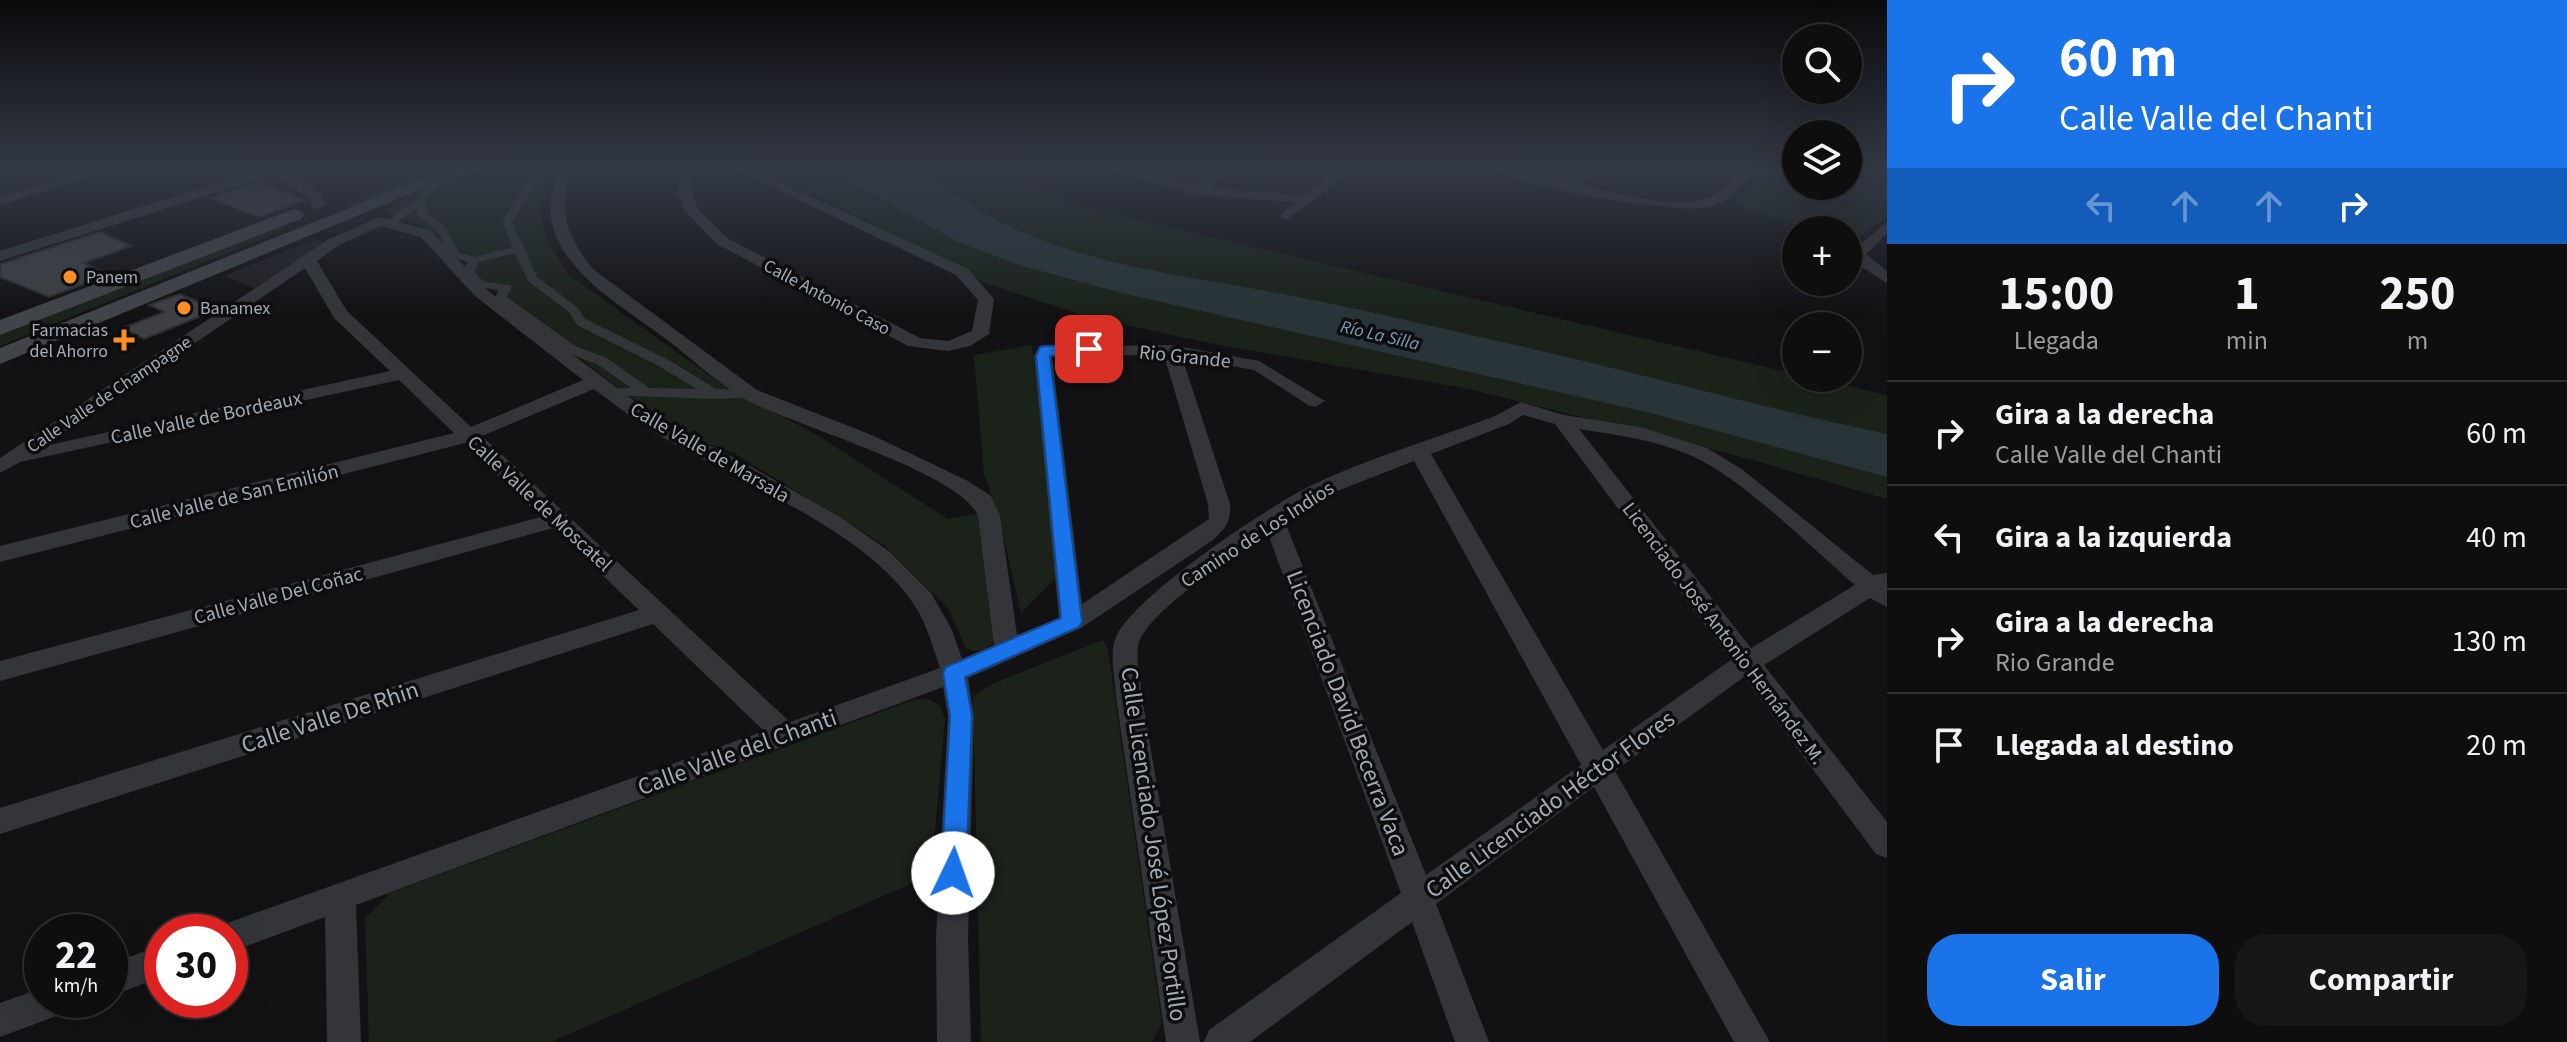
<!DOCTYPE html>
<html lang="es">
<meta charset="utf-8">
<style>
body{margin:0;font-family:"Source Sans 3",sans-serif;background:#171718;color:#f1f3f6;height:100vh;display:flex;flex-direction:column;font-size:30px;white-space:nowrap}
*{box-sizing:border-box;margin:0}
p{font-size:26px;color:#9b9c9e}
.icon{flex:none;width:44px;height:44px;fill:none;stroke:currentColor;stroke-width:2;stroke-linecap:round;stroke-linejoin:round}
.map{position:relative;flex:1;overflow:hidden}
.side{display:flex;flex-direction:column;background:#0e0e0f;width:680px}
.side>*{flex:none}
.banner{background:#1a73e8;color:#fff;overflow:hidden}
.tools{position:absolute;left:1782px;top:24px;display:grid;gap:16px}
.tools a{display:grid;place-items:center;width:80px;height:80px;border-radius:50%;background:#0e0e0f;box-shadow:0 8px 32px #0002,0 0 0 2px #2e2e2f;font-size:40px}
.speed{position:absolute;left:24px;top:914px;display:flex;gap:16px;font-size:40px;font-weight:700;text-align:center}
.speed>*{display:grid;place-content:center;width:104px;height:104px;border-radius:50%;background:#0e0e0f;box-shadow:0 8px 32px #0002,0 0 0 2px #2e2e2f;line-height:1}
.speed small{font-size:20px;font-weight:400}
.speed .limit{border:12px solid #d22;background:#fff;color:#111}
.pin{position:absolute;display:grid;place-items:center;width:68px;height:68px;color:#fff;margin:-34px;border-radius:16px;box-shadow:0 4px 12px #0006}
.me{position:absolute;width:88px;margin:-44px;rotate:3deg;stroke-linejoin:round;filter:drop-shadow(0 0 6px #0008)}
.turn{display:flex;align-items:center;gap:28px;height:168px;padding:0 40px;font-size:36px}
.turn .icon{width:104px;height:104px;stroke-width:2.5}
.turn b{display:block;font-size:56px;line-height:68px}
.lanes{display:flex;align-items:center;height:76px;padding:0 40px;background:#0003;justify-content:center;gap:40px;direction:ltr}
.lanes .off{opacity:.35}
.eta{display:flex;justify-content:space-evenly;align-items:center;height:136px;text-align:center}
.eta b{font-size:48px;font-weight:700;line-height:56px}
.cta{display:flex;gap:16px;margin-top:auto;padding:16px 40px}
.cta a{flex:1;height:92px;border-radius:32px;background:#1a73e8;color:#fff;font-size:32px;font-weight:700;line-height:92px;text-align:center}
.cta a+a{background:#171718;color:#f1f3f6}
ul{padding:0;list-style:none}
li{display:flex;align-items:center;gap:24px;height:104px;padding:0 40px;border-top:2px solid #2e2e2f}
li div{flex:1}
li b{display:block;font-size:30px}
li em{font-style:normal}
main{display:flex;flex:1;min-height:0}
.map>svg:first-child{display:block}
</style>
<main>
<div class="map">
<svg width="1887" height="1042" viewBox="0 0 1887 1042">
<rect width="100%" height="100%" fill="#121214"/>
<path fill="#1e1f21" d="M314,240L324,241L323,245L257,289L224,276Z"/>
<path fill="#1a221a" d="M434,168H451L351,208L342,207V204Z
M480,168H561L540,205L545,237L569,275L727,388L812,432L948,519L976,514L985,522L995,640C988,649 975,655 965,647L949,609L884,545L734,453L692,438L622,391L485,283L441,236L391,214L389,209L409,195Z
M764,168H996L1009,177L1083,207L1796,374V378H1814L1887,395V499L1735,455L1469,389L1209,343L1085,316L986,283Z
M1765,168H1796V186H1848V168H1887V217L1852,243L1848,241V230H1813L1732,204L1746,193Z
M276,227L286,229L0,346V335Z
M1032,345L1059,575L1021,613L999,517L984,474L974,355Z
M1103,640L1108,650L1162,1023L1152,1042H981L973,696L994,683Z
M928,699L940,706L945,719L931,875L551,1042H369L365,918L390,893L913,700Z"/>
<path fill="#283438" d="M839,168H922C1028,264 1164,270 1298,297C1370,311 1440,328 1511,344C1637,372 1761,408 1887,434V477L1651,413L1122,293L1019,265L956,241L851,181Z"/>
<path fill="#3e4044" stroke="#2c2d30" stroke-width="2" d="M258,182L305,200L259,217L211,198Z
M100,232L131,246L84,263L108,275L49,297L0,277V264Z
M180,294L217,310L144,339L123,328L164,312L149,305Z"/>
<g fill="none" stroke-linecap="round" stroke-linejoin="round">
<path fill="#333539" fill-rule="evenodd" d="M471,168H484L436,189L424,202L427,213L447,229L459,253L475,257L513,247L502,222L536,168H546L512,222L537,277L577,307L585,319L667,359L716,389L750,390L755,391L757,394L755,397L716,399L605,395L603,392L605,389L631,388L597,364L565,352L497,301L495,298L499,290L477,287L462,271L468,262L450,257L437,231L418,216L416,209L394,225L385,223L415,200L428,185ZM515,253L528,281L569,312L577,325L657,365L697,389L649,388L607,358L575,346L507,297L512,287L510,285L484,282L474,271L479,262Z"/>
<path fill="#333539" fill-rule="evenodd" d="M97,168H117L0,205V197Z
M266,168H283L322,194L325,206L313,209L310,199L274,174L0,261V251Z
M561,168H574C555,207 567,237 593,269L757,390L874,436L968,481L991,496L1000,516L1017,635L1059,618L1034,356L1039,347L1171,345L1259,361L1325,401L1315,407L1308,405L1254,370L1182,357L1230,504C1231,523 1226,527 1213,540L1081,628L968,678L974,716L968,937L971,1042H937L936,937L948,716L943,687L356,905L361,1042H327L325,917L230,952V932H216L219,926L764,731L653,624L0,834V808L639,610L553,528L0,681V661L541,517L465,443L0,562V546L454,433L399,380L20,462L0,473V458L329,239L380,217L431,231L487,290L633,400L678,430L741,461L840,517L890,552L931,593L952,630L962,659L994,645L978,516C961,472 788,424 743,398C716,382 691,358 666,339C611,298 519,249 561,168ZM381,226L421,237L475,296L583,380L471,427L347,311L317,261L339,245ZM305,268L334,318L390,371L44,446ZM1164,355L1208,504L1209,519L1082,604L1052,356ZM594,389C617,406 639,424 664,438C740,483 866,530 915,606C927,625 933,647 940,668L790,722L482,436Z
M681,168H694L692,191L698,209L727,238L920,338L948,341L972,331L978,300L956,275L732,168H749L968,269L994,299L989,334L970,346L948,351L908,346L717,244L684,210L678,191Z
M1100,168H1122L1193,186L1221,168H1236L1209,188L1305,195L1339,168H1354L1287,220L1280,216L1295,202L1195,195Z
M1493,168H1515L1566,181L1588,168H1603L1580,184C1612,192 1680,212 1710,197C1723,190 1733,178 1743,168H1757C1744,183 1729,202 1710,207C1677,215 1518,187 1493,168Z
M1887,222V234L1866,254L1887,271V283L1855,263L1850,253Z
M1521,402L1564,415L1640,427L1707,448L1743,470L1873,575L1887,573V607L1870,598L1764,665L1887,822V858L1876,854L1744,677L1615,771L1770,1042H1734L1594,787L1436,904L1489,1042H1455L1412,922L1250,1042H1204L1209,1030L1401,893L1268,534C1239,553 1142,614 1138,647C1136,663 1141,682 1142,697L1200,1042H1166L1116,697C1115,678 1109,654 1116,637C1135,595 1269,506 1312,485C1370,457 1435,439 1495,416ZM1523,415L1555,424L1731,660L1603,750L1431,454L1509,424ZM1579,429C1617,435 1657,440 1692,456C1742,478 1812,548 1855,585L1751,648ZM1414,461L1581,765L1426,875L1285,522L1327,495Z
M162,945V977L110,996V964Z
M42,988V1000H72L67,1012L0,1037V1003Z"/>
<path fill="#414449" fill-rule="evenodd" d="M448,168H472L0,364V348Z
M294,209L301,211L304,215L301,219L0,335V320Z"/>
</g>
<linearGradient id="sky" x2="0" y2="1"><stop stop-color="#0a0a0b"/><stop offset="0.54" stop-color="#333945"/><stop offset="1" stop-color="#333945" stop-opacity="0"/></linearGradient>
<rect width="1887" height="314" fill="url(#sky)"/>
<path fill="#1a73e8" stroke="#114b97" stroke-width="2" d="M1089,345L1094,346V352L1050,356L1082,622L1079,627L965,677L972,716L966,873L962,881L953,885L944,881L941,873L950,716L943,673L946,667L1061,618L1036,356L1040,347L1045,346Z"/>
<g fill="#fc9022" stroke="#0d0d0f" stroke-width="3">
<circle cx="70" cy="277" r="8"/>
<circle cx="184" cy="308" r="8"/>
<path d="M120 328h8v8h8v8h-8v8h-8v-8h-8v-8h8z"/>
</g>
<g text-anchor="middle" stroke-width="7" stroke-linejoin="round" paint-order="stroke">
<g font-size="18" fill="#a3abb5" stroke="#0d0d0f" text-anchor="start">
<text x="86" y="283">Panem</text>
<text x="200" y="314">Banamex</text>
<text x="108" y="336" text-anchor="end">Farmacias<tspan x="108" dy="21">del Ahorro</tspan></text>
</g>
<g font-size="18" fill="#a3abb5" stroke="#0d0d0f">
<text transform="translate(827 297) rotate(28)" y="6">Calle Antonio Caso</text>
<text transform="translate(109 394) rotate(-34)" y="6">Calle Valle de Champagne</text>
</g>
<g font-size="18" font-style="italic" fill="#77a0b3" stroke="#0d0d0f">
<text transform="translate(1380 335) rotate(13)" y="6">Río La Silla</text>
</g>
<g font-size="20" fill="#a3abb5" stroke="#0d0d0f">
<text transform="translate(1185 356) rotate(6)" y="7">Rio Grande</text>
<text transform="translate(206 417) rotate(-12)" y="7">Calle Valle de Bordeaux</text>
<text transform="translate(710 452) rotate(30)" y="7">Calle Valle de Marsala</text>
<text transform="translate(234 496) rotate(-14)" y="7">Calle Valle de San Emilión</text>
<text transform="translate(540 503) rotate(43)" y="7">Calle Valle de Moscatel</text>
<text transform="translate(1257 534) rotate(-33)" y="7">Camino de Los Indios</text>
<text transform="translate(278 595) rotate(-15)" y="7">Calle Valle Del Coñac</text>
<text transform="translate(1724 633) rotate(53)" y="7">Licenciado José Antonio Hernández M.</text>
</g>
<g font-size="24" fill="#a3abb5" stroke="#0d0d0f">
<text transform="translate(1348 713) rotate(69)" y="8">Licenciado David Becerra Vaca</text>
<text transform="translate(330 717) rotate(-18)" y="8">Calle Valle De Rhin</text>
<text transform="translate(737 752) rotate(-20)" y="8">Calle Valle del Chanti</text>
<text transform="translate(1550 804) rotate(-36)" y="8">Calle Licenciado Héctor Flores</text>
<text transform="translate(1154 844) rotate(82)" y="8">Calle Licenciado José López Portillo</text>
</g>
</g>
</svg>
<div class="tools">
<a><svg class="icon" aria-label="search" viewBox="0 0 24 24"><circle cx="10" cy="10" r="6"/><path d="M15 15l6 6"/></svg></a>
<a><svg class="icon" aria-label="layers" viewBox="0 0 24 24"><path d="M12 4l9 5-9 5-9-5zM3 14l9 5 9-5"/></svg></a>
<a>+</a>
<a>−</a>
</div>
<div class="speed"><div>22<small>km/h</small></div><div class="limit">30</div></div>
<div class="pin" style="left:1089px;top:349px;background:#d93025"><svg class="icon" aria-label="arrive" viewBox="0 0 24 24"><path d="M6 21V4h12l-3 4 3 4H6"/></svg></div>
<svg class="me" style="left:953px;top:873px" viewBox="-20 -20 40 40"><circle r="19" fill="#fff"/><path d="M0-13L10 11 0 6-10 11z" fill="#1a73e8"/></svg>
</div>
<section class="side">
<div class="banner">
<div class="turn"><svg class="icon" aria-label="right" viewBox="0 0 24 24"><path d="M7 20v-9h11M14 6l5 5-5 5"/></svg><div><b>60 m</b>Calle Valle del Chanti</div></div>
<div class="lanes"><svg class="icon off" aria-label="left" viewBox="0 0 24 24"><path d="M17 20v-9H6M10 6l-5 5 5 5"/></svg><svg class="icon off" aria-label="ahead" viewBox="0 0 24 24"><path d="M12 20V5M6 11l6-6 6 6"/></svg><svg class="icon off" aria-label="ahead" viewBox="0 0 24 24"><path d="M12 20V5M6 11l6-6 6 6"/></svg><svg class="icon" aria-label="right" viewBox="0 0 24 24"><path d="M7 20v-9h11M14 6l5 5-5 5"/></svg></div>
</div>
<div class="eta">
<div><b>15:00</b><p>Llegada</p></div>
<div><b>1</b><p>min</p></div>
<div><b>250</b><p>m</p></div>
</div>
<ul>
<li><svg class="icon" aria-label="right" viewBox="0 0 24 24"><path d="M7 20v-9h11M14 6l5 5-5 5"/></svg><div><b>Gira a la derecha</b><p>Calle Valle del Chanti</p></div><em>60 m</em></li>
<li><svg class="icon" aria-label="left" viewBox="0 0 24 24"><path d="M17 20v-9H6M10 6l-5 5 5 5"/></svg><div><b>Gira a la izquierda</b></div><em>40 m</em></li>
<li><svg class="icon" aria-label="right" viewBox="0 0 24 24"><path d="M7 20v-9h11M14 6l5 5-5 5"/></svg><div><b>Gira a la derecha</b><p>Rio Grande</p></div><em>130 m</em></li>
<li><svg class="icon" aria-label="arrive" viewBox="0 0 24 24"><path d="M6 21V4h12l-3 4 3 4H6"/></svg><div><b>Llegada al destino</b></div><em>20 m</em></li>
</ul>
<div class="cta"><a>Salir</a><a>Compartir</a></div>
</section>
</main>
